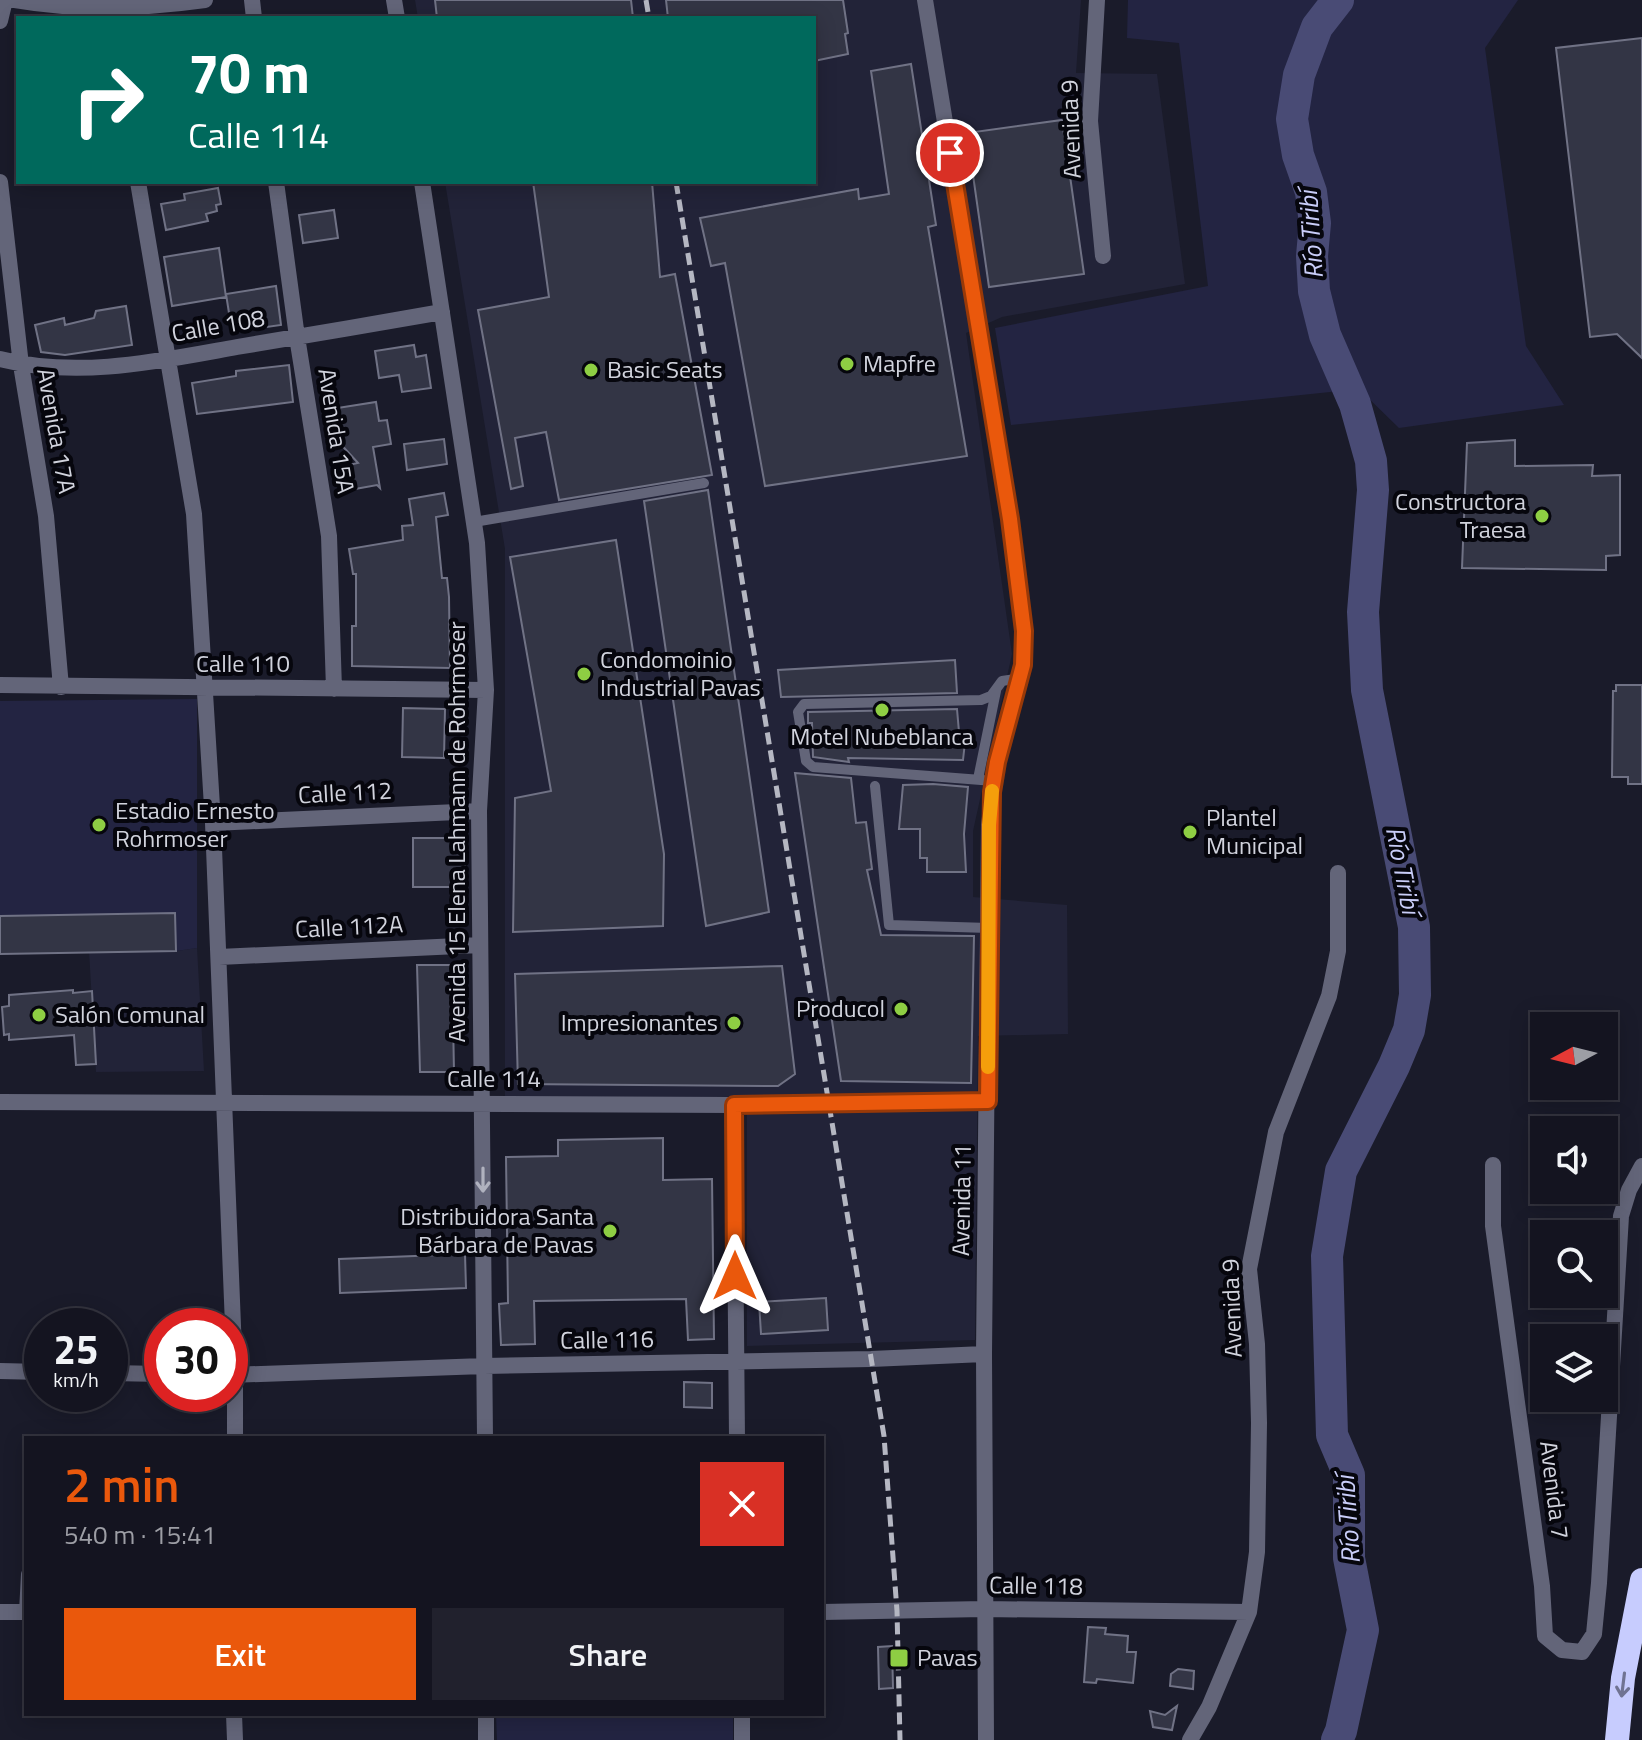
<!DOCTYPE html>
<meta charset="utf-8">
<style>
body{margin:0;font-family:"Titillium Web",sans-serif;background:#21212d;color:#f1f3f6;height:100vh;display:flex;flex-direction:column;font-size:30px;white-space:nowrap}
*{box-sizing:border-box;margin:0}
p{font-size:26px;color:#9d9ea5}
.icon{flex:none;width:44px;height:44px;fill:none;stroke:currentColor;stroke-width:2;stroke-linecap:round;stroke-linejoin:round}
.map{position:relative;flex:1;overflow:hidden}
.details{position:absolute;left:24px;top:1436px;width:800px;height:280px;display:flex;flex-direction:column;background:#141420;border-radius:0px;box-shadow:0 4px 20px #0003,0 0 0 2px #33333e}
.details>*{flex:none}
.banner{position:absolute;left:16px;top:16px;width:800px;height:168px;border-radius:0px;box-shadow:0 4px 20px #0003,0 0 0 2px #33333e;background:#00695c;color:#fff;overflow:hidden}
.needle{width:52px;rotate:263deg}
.buttons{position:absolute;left:1530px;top:1012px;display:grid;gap:16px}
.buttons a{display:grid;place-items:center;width:88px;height:88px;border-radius:0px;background:#141420;box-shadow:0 4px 20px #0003,0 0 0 2px #33333e;font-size:40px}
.speed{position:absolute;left:24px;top:1308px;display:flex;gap:16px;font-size:40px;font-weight:700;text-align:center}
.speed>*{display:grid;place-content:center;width:104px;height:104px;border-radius:50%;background:#141420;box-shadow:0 4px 20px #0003,0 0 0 2px #33333e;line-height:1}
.speed small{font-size:20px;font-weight:400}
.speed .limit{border:12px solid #d22;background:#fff;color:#111}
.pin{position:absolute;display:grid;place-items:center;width:68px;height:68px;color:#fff;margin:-34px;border:4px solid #fff;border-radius:50%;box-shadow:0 2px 8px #0007}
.me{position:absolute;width:88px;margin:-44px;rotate:0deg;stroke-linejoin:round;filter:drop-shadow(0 0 6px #0008)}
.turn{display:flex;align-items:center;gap:28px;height:168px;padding:0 40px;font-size:36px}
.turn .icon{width:104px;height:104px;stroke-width:2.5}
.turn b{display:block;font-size:56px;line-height:68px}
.round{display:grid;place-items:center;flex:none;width:84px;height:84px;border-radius:0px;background:#21212d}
.overview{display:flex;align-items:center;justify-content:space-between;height:136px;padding:0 40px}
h1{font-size:48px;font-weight:600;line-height:60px;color:#ea580c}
.cta{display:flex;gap:16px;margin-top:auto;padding:16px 40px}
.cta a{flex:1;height:92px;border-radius:0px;background:#ea580c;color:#fff;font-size:32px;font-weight:600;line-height:92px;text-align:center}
.cta a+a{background:#21212d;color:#f1f3f6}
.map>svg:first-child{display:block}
</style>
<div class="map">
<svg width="1642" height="1740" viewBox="0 0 1642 1740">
<rect width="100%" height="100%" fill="#1a1b2a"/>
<path fill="#222338" d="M415,0H1081L1076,73L1157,74L1185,284L1002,317L966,333L1012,654L973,831V897L1067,905L1068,1034L978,1036L975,1340L747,1346V1096L505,1104V549L445,182H814V18H418Z
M197,948L204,1071L96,1072L89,950L176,951Z"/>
<path fill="#232442" d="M1128,0H1518L1485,48L1526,346L1564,405L1399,428L1359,389L1011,425L995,328L1208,286L1179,43L1127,38Z
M197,699V948L176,951L89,950L0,954V701Z
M496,1714H733V1740H497Z"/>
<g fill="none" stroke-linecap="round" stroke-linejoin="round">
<path stroke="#494b75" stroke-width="32" d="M1337,1740L1341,1731L1363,1630L1349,1558V1475L1332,1435L1327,1256L1341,1171L1394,1066L1409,1030L1415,995L1414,927L1367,690L1363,612L1373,490L1371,461L1355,404L1325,335L1314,291L1312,256L1315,223L1311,192L1298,155L1292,119L1299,75L1317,27L1338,0"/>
</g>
<path fill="#333545" stroke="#707285" stroke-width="2" d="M435,0H631L633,18H437Z
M666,0H843L848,33L845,34L848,54L814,61V18H668Z
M1642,38V358L1617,334L1590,337L1556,48Z
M911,64L936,225L928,227L967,456L765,486L725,263L711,266L700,218L858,189L859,199L889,194L871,71Z
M1062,120L1084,274L989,287L967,133Z
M533,182H652L660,277L675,274L712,475L559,500L546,432L515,438L523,486L511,489L478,310L549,297Z
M218,188L221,204L216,205L217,211L206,214L208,221L166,230L161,204L185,200L184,194Z
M334,210L338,238L303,243L299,215Z
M219,248L226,297L172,306L164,257Z
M276,286L281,325L232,332L226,294Z
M126,306L132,345L65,355L41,352L35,325L64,318L65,325L94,318L96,311Z
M414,345L416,357L426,355L431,388L402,392L399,375L379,378L375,351Z
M289,365L293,402L197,414L192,383L236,376V371Z
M376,402L379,421L387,420L391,444L373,447L380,488L377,485L344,491L339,467L358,463L336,439L331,409Z
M444,439L447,464L407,470L404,444Z
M1515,440V466L1593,465L1592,476L1620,475V555L1606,556V570L1462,568L1467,443Z
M708,490L769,912L706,926L644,501Z
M444,493L448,515L436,517L442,578H447L449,597L450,668L352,666V626H356V574H353L349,549L403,540L402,526L413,525L409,499Z
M616,540L664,854L663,926L513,932L515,798L551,791L510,557Z
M955,660L957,693L781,697L778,670Z
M1616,685H1642V784H1628V777H1612L1613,691H1616Z
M403,708L445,709L444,758L402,757Z
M957,709L959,732L966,733L963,760L848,758L849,762L813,757L812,723H808V712Z
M795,773L851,778L856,823L866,822L872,869L867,870L881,935L974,936L971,1083L841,1081Z
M933,784L968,787L964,834L966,872H927V858H920V829H899L903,785Z
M413,838H465V887H413Z
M175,913L176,951L0,954V916Z
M417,965H451L459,973L460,1019H453L454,1072H420Z
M782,966L795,1074L778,1086L518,1084L515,974Z
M73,990V993L92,991L96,1064L76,1065L74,1035L9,1040V1034L4,1035L2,1007L9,1006V995Z
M663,1138V1180L712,1179L714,1339L688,1340L686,1299L534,1301L535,1344L501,1345L499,1304L508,1303L506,1157L558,1156V1140Z
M465,1254L466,1288L340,1293L339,1259Z
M826,1298L828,1330L761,1334L759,1302Z
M684,1382L712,1383V1408L684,1407Z
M1088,1627L1106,1628L1105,1634L1128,1636L1127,1652H1136L1133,1683L1097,1679L1096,1683L1084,1682Z
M892,1646L893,1688L879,1689L878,1647Z
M1178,1669L1194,1671L1193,1689L1170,1686L1171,1674Z
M1177,1706L1172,1730L1153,1727L1150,1711L1165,1715Z"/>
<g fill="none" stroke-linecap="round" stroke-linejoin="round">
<path stroke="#636579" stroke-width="10" d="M474,522L704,483
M978,779L996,691
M994,781L813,767L806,761L798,712L804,704L981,700L991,696L1002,681L1021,678
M875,786L889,925L989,928
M24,1612L26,1574"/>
<path stroke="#636579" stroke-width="16" d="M15,0C79,11 140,9 205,0
M252,0L254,18
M394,0L397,18
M925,0L1010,519L1024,631L1023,665L997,762L989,825L984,1354L986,1740
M1097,0L1090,121L1103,256
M0,21L5,0
M0,182L21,365L46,516L61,687
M138,182L194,514L213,823L235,1376V1438
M276,182L297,337L329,536L334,689
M422,182L477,543L486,690L479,811L485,1438
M0,359C78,379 159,361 237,347C305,336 374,324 442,312
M0,685L486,690
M213,823L479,811
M219,957L480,945
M0,1102L734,1105L988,1101
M734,1105L737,1438
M1493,1165V1226L1542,1586L1545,1636L1562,1650L1582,1652L1594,1634L1599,1583L1621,1216L1629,1190L1642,1166
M0,1371L42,1372
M110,1373L162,1374
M230,1375L484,1366L871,1359L984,1354
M0,1612H26
M822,1612L984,1609L1249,1612
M234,1714L235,1740
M742,1714V1740
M486,1740V1714
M1190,1740L1209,1707L1249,1612L1257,1552L1259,1423L1257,1344L1249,1269L1276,1132L1329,996L1338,951V873"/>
<path stroke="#c7ccfe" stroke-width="24" d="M1617,1740L1623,1678L1642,1580"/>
<path stroke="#b5b7c2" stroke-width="5" stroke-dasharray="12 6" stroke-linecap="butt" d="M646,0L649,18
M676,182L884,1436L897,1611L900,1740"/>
</g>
<defs><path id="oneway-shaft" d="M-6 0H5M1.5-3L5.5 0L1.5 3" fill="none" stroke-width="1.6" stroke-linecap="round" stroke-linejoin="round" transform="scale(2)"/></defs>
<use stroke="#b0b2bf" href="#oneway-shaft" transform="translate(483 1180) rotate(90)"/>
<use stroke="#707392" href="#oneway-shaft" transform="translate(1623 1685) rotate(97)"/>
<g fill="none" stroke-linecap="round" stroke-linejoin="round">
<g stroke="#983908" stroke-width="20">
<path id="route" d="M735,1276L734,1105L988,1101L992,792L997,762L1023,665L1024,631L1010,519L950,153"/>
</g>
<use href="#route" stroke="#ea580c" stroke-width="14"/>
<path stroke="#f59e0b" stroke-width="14" d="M988,1067L989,825L992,791"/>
</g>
<g fill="#8ece43" stroke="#06060d" stroke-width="3">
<circle cx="847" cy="364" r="8"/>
<circle cx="591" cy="370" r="8"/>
<circle cx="1542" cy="516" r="8"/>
<circle cx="584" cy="674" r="8"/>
<circle cx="882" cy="710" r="8"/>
<circle cx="99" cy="825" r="8"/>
<circle cx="1190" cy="832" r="8"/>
<circle cx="901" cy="1009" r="8"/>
<circle cx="39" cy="1015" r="8"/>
<circle cx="734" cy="1023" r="8"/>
<circle cx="610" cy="1231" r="8"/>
<rect x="889" y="1648" width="20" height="20" rx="4"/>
</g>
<g text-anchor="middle" stroke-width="8" stroke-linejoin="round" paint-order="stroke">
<g font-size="24" fill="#d1d3dd" stroke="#06060d">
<text transform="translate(1071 129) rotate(-92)" y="8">Avenida 9</text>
<text transform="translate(218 326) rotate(-10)" y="8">Calle 108</text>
<text transform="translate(56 431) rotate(80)" y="8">Avenida 17A</text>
<text transform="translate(336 431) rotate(81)" y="8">Avenida 15A</text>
<text x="243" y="672">Calle 110</text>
<text transform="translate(345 793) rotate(-3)" y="8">Calle 112</text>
<text transform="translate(457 832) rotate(-90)" y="8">Avenida 15 Elena Lahmann de Rohrmoser</text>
<text transform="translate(349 927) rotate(-3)" y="8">Calle 112A</text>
<text x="494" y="1087">Calle 114</text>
<text transform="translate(962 1200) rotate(-89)" y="8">Avenida 11</text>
<text transform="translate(1232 1308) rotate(-92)" y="8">Avenida 9</text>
<text transform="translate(607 1340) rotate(-1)" y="8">Calle 116</text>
<text transform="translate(1554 1490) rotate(83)" y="8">Avenida 7</text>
<text transform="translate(1036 1586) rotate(1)" y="8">Calle 118</text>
</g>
<g font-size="24" fill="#d1d3dd" stroke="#06060d" text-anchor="start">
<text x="863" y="372">Mapfre</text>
<text x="607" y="378">Basic Seats</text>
<text x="1526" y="510" text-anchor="end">Constructora<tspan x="1526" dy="28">Traesa</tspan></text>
<text x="600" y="668">Condomoinio<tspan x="600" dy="28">Industrial Pavas</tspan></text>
<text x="882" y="745" text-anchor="middle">Motel Nubeblanca</text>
<text x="115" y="819">Estadio Ernesto<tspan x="115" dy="28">Rohrmoser</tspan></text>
<text x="1206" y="826">Plantel<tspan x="1206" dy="28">Municipal</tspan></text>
<text x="885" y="1017" text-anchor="end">Producol</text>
<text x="55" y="1023">Salón Comunal</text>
<text x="718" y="1031" text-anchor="end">Impresionantes</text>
<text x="594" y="1225" text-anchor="end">Distribuidora Santa<tspan x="594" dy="28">Bárbara de Pavas</tspan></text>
<text x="917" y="1666">Pavas</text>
</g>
<g font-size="26" font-style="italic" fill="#c9cdf8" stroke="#06060d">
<text transform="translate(1311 235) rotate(-94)" y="9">Río Tiribí</text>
<text transform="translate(1403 870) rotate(79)" y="9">Río Tiribí</text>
<text transform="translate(1348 1520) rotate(-94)" y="9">Río Tiribí</text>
</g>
</g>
</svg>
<div class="buttons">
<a><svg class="needle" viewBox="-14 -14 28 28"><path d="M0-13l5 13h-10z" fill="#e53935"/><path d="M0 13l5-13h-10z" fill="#9d9ea5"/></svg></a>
<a><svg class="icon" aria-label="sound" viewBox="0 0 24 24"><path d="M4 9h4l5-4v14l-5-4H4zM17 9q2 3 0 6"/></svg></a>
<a><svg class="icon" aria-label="search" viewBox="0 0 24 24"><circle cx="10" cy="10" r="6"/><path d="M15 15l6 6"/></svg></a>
<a><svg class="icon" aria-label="layers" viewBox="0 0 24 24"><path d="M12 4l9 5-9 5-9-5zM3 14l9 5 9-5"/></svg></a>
</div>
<div class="speed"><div>25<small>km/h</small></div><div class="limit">30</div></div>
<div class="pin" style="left:950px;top:153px;background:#d93025"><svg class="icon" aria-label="arrive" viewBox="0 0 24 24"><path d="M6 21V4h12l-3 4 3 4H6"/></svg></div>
<svg class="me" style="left:735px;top:1276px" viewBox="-20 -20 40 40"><path d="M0-17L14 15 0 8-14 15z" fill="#ea580c" stroke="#fff" stroke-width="4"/></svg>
<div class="banner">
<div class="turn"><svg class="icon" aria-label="right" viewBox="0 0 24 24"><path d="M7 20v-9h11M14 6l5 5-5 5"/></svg><div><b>70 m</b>Calle 114</div></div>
</div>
<section class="details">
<div class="overview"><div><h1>2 min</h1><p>540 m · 15:41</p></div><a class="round" style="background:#d93025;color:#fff"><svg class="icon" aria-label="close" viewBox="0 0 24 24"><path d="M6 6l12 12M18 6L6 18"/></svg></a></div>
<div class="cta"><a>Exit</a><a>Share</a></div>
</section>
</div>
